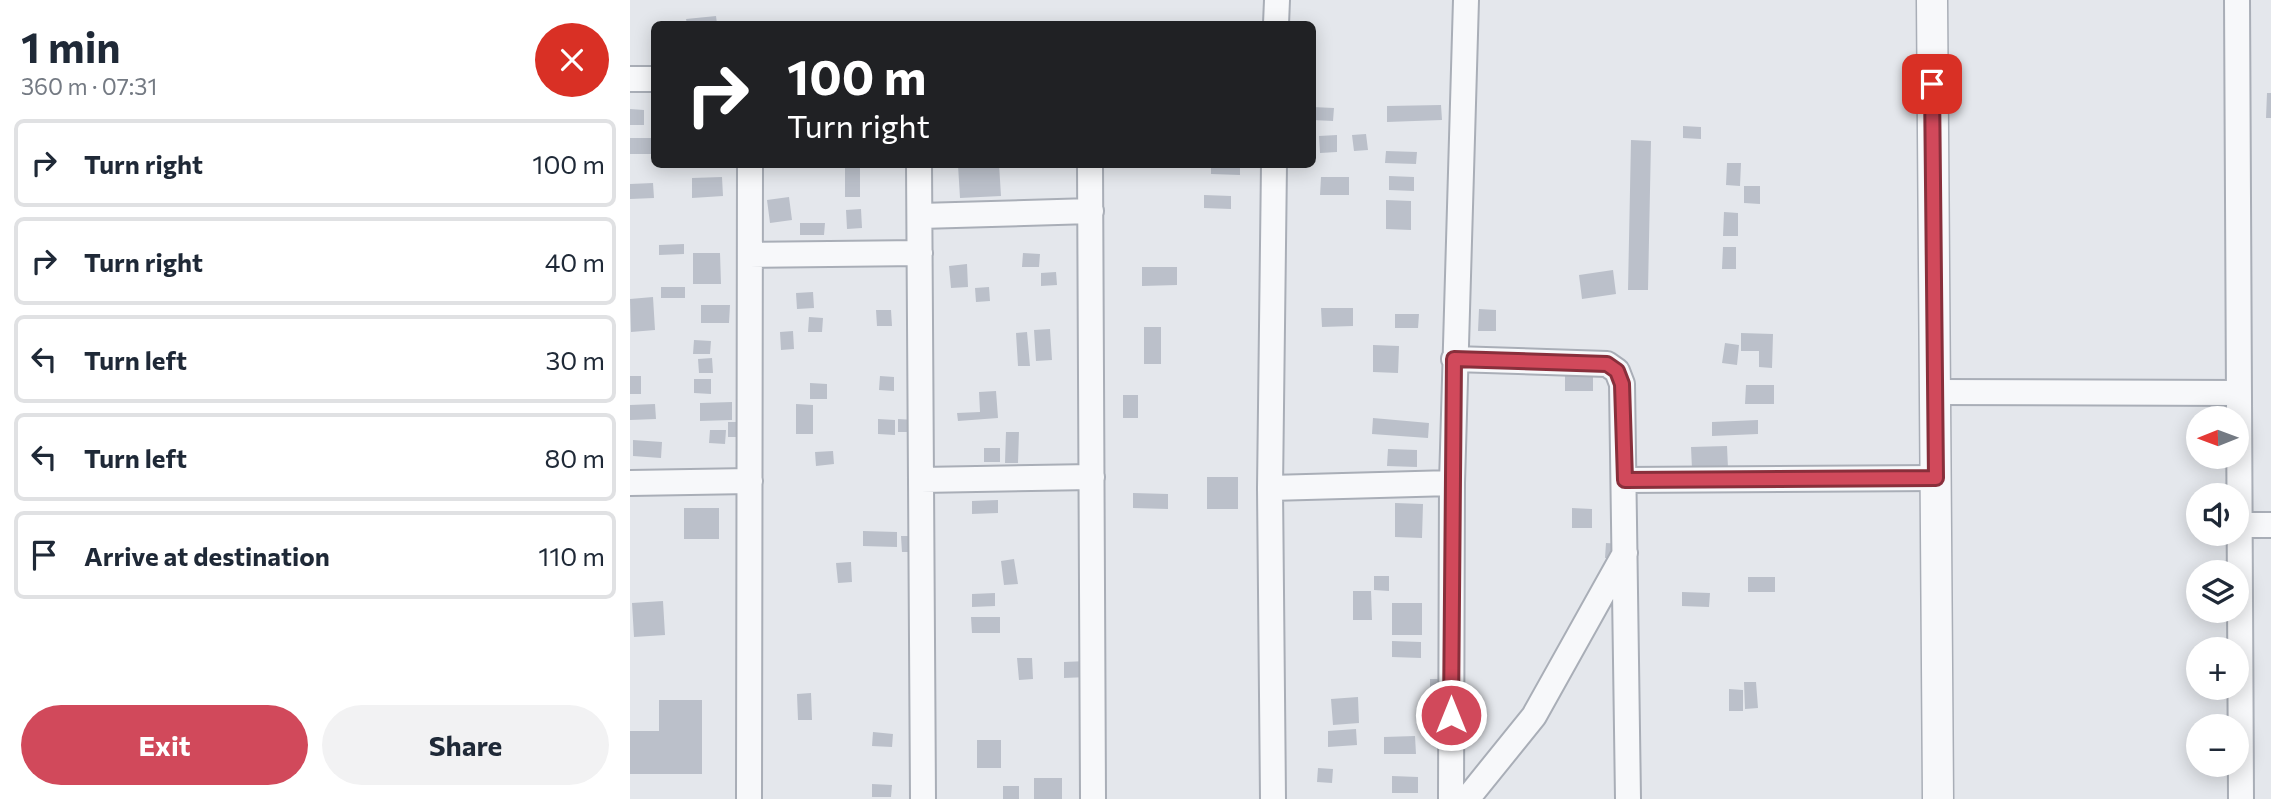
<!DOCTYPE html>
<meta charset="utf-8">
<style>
body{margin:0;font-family:Commissioner,sans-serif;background:#f2f2f3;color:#1f2937;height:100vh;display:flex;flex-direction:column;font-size:26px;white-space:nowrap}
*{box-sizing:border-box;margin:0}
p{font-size:23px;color:#747a83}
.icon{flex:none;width:38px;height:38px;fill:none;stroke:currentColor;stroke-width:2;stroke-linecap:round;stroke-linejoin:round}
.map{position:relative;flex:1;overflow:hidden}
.sheet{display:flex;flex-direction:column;background:#fff;width:630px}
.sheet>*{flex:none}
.hud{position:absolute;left:21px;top:21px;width:665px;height:147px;border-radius:10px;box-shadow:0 4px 18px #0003;background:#202124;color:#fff;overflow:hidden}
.needle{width:46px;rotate:269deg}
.tools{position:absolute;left:1556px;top:406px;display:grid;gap:14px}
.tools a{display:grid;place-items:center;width:63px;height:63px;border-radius:50%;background:#fff;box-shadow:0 4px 18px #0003;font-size:35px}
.pin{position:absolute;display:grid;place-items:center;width:60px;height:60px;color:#fff;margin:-30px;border-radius:14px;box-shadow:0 4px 10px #0006}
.me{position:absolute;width:77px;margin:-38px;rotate:0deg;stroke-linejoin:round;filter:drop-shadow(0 0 5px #0008)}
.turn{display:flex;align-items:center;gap:24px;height:147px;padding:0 21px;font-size:32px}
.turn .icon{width:91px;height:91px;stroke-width:2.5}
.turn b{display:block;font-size:49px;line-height:60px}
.round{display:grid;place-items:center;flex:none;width:74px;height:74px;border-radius:37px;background:#f2f2f3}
.summary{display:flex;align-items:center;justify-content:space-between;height:119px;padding:0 21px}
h1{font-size:42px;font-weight:700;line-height:52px}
.cta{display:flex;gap:14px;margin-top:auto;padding:14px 21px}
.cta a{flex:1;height:80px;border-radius:42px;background:#d1495b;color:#fff;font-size:28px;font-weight:700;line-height:80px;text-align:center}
.cta a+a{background:#f2f2f3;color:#1f2937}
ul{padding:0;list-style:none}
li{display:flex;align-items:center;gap:21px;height:88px;margin:0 14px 10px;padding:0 7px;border:4px solid #e0e1e3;border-radius:10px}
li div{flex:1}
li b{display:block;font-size:26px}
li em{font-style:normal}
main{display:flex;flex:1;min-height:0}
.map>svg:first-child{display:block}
</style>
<main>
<section class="sheet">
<div class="summary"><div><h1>1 min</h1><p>360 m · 07:31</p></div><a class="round" style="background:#d93025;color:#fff"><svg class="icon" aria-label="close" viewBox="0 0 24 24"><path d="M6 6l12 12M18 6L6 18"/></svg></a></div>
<ul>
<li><svg class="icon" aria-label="right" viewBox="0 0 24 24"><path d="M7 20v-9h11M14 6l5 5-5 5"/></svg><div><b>Turn right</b></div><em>100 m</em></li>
<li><svg class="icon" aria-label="right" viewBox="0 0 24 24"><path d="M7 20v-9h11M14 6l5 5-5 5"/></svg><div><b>Turn right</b></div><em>40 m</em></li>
<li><svg class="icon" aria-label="left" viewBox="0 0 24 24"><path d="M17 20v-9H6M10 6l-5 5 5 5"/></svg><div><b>Turn left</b></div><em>30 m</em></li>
<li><svg class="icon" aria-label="left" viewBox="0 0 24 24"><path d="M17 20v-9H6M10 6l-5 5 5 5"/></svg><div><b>Turn left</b></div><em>80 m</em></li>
<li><svg class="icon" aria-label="arrive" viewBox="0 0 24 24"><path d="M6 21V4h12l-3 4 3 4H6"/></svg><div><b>Arrive at destination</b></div><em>110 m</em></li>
</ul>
<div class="cta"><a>Exit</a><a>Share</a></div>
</section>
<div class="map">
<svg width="1641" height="799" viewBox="0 0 1641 799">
<rect width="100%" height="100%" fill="#e4e7ec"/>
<path fill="#bbc0ca" d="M86,16L87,24H57L56,19Z
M1637,93H1641V118H1636Z
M811,105L812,120L757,122V106Z
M682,107L704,108L703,121L682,120Z
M0,109L14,110V125H0Z
M1053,126L1071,127V139L1053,138Z
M736,134L738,150L724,151L722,135Z
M707,135V152L690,153L689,136Z
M0,138H22V154H0Z
M1001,140L1021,141L1018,290H998Z
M756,151L787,152L786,164L755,163Z
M1097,163H1111L1110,186L1096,185Z
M215,164H230V197H215Z
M369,164L371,196L330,198L328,165Z
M581,164H610V175L581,174Z
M759,176L784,177V191L759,190Z
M92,177L93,196L62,198V178Z
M691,177H719V195H690Z
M23,183L24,198L0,199V184Z
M1114,186H1130V204L1114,203Z
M574,195L601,196V209L574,208Z
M159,197L162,220L140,223L137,200Z
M756,200L781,201V230L756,229Z
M231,209L232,228L217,229L216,210Z
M1094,212L1108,213V236H1093Z
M170,223H195L194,235H170Z
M54,244V254L29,255V245Z
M1093,247H1106V269H1092Z
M63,253H90L91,284H63Z
M393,253L410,254L409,267H392Z
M337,264L338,287L321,288L319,266Z
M512,267H547V285L512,286Z
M983,270L986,294L952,299L949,275Z
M426,272L427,285L411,286V273Z
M31,287H55V298H31Z
M359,287L360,301L346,302L345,288Z
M183,292L184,308L167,309L166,293Z
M23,297L25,330L1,332L0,299Z
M71,305H100L99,323H71Z
M691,308H723V326L692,327Z
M849,309L866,310V331H848Z
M246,310H261L262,326H247Z
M765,314H789L788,328H765Z
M179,317L193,318L192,332H178Z
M514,327H531V364H514Z
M420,329L422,360L406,361L404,330Z
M163,331L164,349L151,350L150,332Z
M397,332L400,366H388L386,333Z
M1111,333L1143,334L1142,368L1129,367V351H1111Z
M64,340L81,341L80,354H63Z
M1095,343L1109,345L1107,365L1092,363Z
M743,345L769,346L768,373L743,372Z
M82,358L83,373H69L68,359Z
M935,375H963V391H935Z
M0,376H11V394H0Z
M250,376L264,377V391L249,390Z
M64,379H81V394L64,393Z
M180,383L197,384V399H180Z
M1116,385H1144V404H1115Z
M366,391L368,418L328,421L327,413L350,412L349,392Z
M493,395H508V418H493Z
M102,402V420L70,421V403Z
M25,404L26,419L0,420V405Z
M166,404L183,405V434H166Z
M743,418L799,423L798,438L742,434Z
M248,419L265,420V435L248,434Z
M268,419L285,420L284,432H268Z
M1128,420V434L1082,436V422Z
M98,422H112V437H98Z
M80,430H96L95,444L79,443Z
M376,432H389L388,463H375Z
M3,440L32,442L31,458L3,456Z
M1097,446L1098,468L1062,469L1061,447Z
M354,448H370V462H354Z
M758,449L787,450V467L757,466Z
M203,451L204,464L186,466L185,452Z
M577,477H608V509H577Z
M503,493L538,494V509L503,508Z
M368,500V513L342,514V501Z
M765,503L793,504L792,538L765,537Z
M54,508H89V539H54Z
M942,508L962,509V528H942Z
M233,531L267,532V547L233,546Z
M271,536H285V552H272Z
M976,543L991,544L990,559L975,558Z
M384,559L388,584L374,585L371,561Z
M221,562L222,582L208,583L206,563Z
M744,576H759V591L744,590Z
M1118,577H1145V592H1118Z
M723,591H741L742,620H723Z
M1052,592L1080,593L1079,607L1052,606Z
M365,593V606L342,607V594Z
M33,601L35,635L4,637L2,603Z
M762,603H792V635H762Z
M341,617H370V633H342Z
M762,641L791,642V658L762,657Z
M387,658H402L403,679L389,680Z
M457,661L458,677L434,678V662Z
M800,679H817V710H800Z
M1114,682H1126L1128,708L1115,709Z
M1099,689L1113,690V711H1099Z
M181,693L182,720H168L167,694Z
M728,697L729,723L703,725L701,699Z
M29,700H72V774H0V731H29Z
M726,729L727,745L698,747V731Z
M243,732L263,734L262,747L242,746Z
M785,736L786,754H754V737Z
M347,740H371V768H347Z
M688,768L703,769L702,783L687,782Z
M762,776L788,777V793H762Z
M404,778H432V799H404Z
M242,784L262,785L261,797H242Z
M373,786H389V799H373Z"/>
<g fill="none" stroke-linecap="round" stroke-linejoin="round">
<g stroke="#a9aeb7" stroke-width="28">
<path id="minor" d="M1607,0L1611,799
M646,24L647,0
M0,79H24
M289,164L293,799
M460,164L463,799
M290,216L461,211
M120,255L290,253
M824,359L977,364L987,371L992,384L998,799
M1306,392L1609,393
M291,480L462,477
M995,480L1306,478
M0,483L120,481
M640,488L822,483
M1610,525H1641
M119,799L120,164
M643,799L640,488L644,164
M821,799L822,483L836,0
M837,799L904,716L995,553"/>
</g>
<g stroke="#a9aeb7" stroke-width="33">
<path id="tertiary" d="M1302,0L1308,799"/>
</g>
<use href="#minor" stroke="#f7f8fa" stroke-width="24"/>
<use href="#tertiary" stroke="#f7f8fa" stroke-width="30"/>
</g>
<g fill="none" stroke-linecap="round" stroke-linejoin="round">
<g stroke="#882f3b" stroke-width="18">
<path id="route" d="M821,715L824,359L977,364L987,371L992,384L995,480L1306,478L1302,84"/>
</g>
<use href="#route" stroke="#d1495b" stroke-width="12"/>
</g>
</svg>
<div class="tools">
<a><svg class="needle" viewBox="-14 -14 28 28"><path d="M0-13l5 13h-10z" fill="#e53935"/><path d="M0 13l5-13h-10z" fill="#747a83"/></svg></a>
<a><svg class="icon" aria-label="sound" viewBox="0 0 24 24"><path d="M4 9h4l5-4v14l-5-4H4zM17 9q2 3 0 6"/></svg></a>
<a><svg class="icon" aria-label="layers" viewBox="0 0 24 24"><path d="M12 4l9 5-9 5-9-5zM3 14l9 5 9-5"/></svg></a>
<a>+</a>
<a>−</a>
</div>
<div class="pin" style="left:1302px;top:84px;background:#d93025"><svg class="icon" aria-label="arrive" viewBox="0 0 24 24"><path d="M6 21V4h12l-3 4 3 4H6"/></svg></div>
<svg class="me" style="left:821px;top:715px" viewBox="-20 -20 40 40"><circle r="17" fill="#d1495b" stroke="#fff" stroke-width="3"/><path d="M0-11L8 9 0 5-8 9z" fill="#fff"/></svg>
<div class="hud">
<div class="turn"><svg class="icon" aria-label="right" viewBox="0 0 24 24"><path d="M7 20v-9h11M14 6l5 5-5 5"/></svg><div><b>100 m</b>Turn right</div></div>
</div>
</div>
</main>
